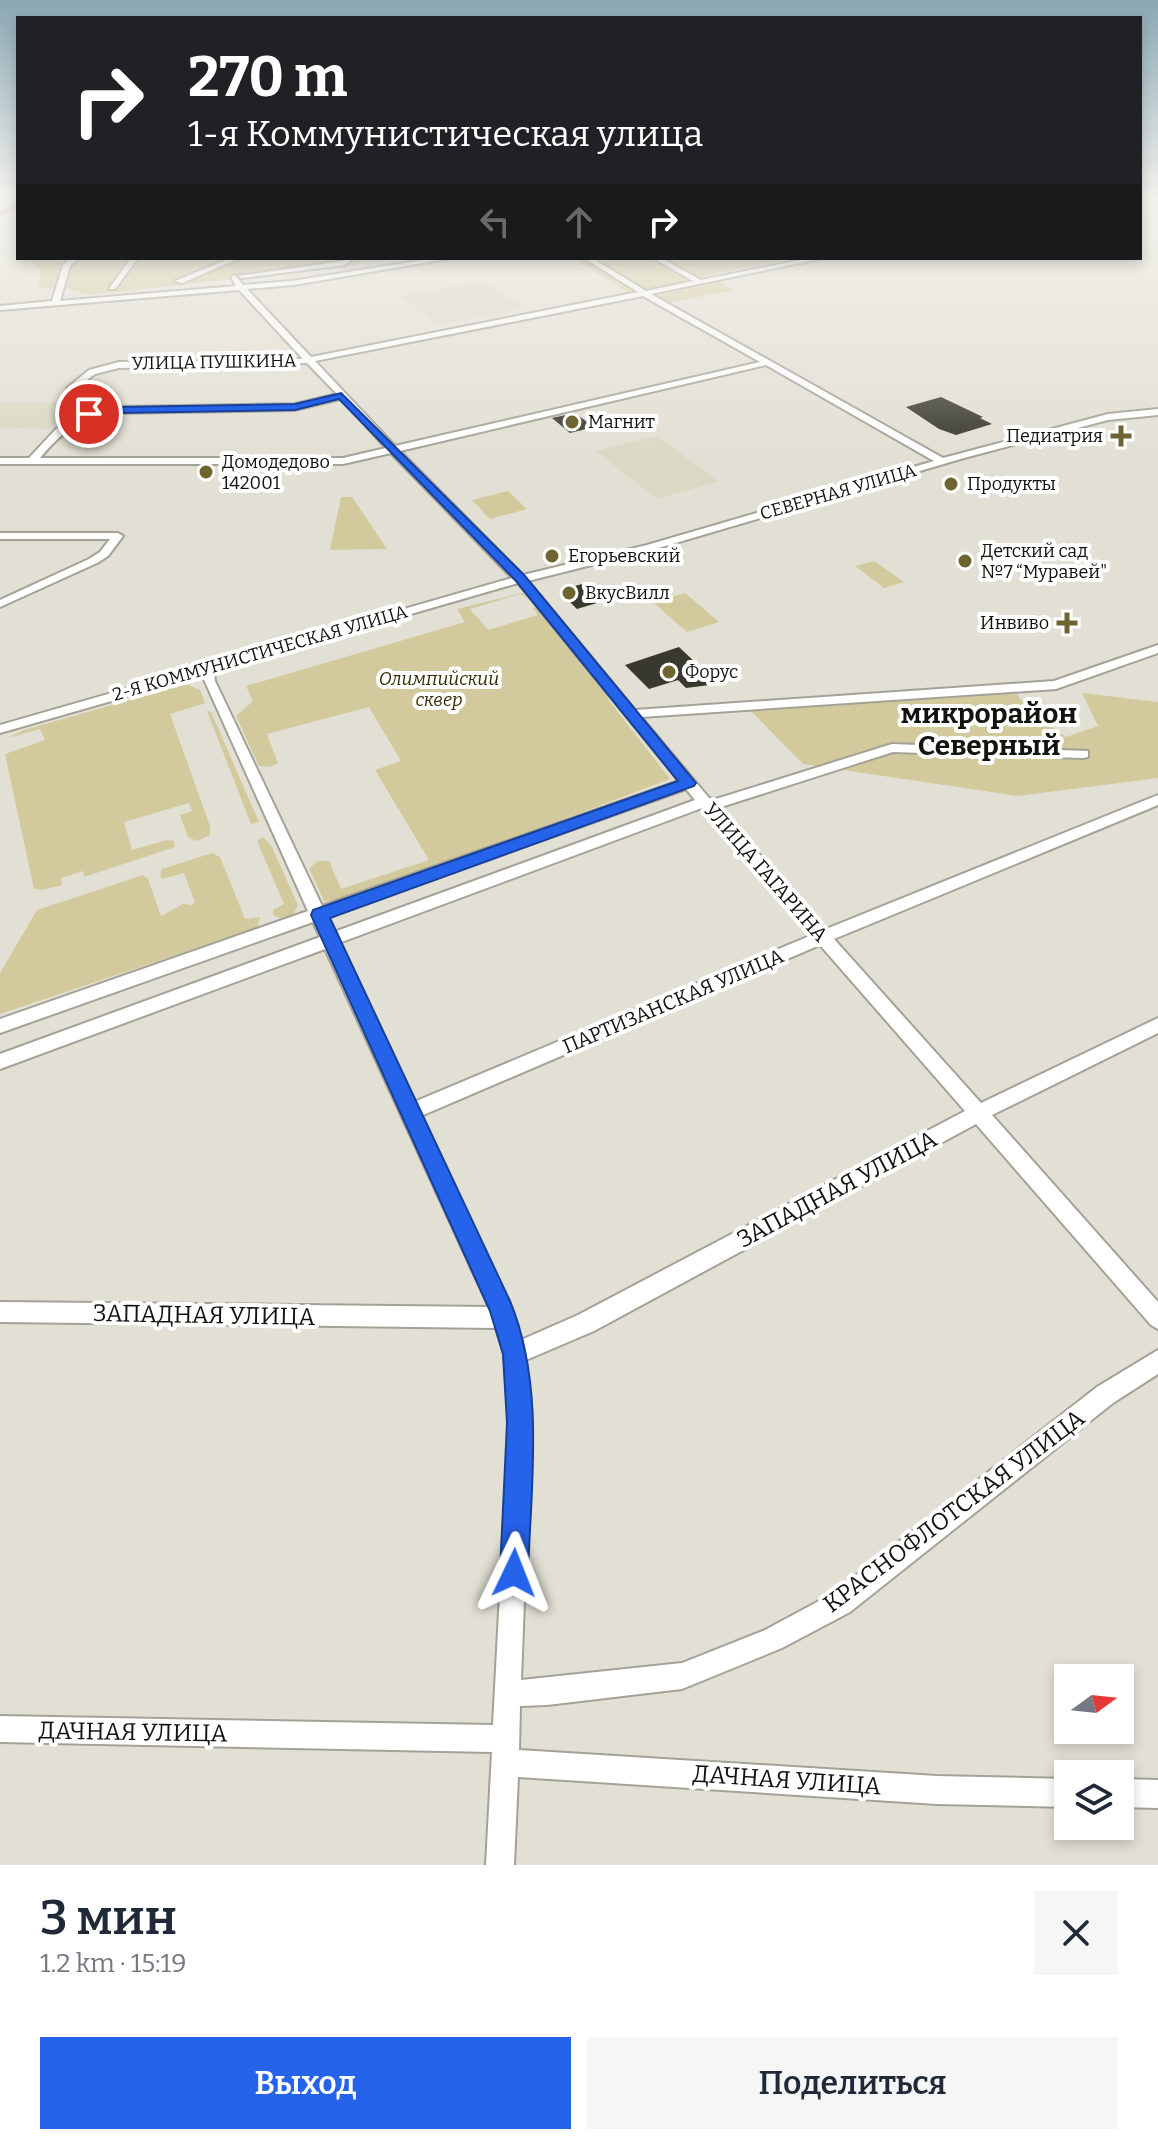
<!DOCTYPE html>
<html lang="ru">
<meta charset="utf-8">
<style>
body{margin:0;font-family:Bitter,serif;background:#f6f6f7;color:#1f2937;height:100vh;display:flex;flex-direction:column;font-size:30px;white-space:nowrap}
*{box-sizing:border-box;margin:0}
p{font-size:26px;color:#747a83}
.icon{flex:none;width:44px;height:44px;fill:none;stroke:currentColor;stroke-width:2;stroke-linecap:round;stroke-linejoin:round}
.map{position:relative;height:1865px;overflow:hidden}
.panel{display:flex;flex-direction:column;background:#fff;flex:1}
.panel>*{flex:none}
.banner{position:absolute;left:16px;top:16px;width:1126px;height:244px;border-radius:0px;box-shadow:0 4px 12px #0003;background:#202124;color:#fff;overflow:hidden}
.needle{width:52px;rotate:75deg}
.controls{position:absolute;left:1054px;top:1664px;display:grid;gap:16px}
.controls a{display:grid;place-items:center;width:80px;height:80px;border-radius:0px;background:#fff;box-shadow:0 4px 12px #0003;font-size:40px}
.pin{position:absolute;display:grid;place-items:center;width:68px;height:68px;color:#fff;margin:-34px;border:4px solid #fff;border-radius:50%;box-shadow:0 2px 8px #0007}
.me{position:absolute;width:88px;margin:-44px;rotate:2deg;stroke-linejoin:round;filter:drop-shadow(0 0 6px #0008)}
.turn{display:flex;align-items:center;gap:28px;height:168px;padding:0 40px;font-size:36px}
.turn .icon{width:104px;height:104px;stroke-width:2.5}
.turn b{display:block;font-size:56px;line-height:68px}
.lanes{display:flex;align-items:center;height:76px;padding:0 40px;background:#0003;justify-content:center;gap:40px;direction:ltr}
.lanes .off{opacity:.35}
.round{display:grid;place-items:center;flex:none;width:84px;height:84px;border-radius:0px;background:#f6f6f7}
.overview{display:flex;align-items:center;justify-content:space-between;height:136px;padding:0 40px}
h1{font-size:48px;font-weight:600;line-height:60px}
.button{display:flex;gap:16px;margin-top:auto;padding:16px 40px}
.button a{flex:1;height:92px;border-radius:0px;background:#2563eb;color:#fff;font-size:32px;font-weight:600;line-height:92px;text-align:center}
.button a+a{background:#f6f6f7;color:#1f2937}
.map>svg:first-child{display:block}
</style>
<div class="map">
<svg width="1158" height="1865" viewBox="0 0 1158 1865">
<rect width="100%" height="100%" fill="#e2e0d4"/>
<path fill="#dbd8c4" d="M482,281L525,308L437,325L400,296Z
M0,402L70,403L49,429L0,428Z
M656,436L719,481L657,499L596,451Z"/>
<path fill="#d2ca9c" d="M29,258H362L357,265L90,295L62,287L38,289L40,271Z
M573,258H791L700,277L702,282L632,295Z
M719,282L733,290L668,303L656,296Z
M508,491L527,509L490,519L472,500Z
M341,497H352L387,549L330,550Z
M874,561L904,582L884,588L855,566Z
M522,593L527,598L520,594L470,609L488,630L538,615L533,608L535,607L616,694L607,698L670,779L351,899L324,901L309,868L318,861H329L341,889L429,860L375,770L401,761L369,707L267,734L278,763L271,767L259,766L236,716L253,701L246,686L465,622L457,609Z
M685,593L719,622L687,632L654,603Z
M186,684L200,690L205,703L170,714L210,826V835L197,841L188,837L180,815L192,811L189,803L124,822L132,850L167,840L174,841L175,847L84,877L83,871L61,878L62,885L43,890L34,889L5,754L45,740L40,729L7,738L24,730Z
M1016,693L1028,710L1066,737L1098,726L1082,693L1158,702V778L1018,796L803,764L750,710Z
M207,711L211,712L259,822L251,824Z
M263,837L271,845L298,905L293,915L284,920L273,915V910L284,904L257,841Z
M212,853L220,857L245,919L260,917L257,928L0,1014V973L37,910L143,875L148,879L161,916L183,904L192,905L195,902L184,873L162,879L160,876L162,869Z"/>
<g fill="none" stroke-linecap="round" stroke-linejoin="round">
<path fill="#9c9364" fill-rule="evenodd" d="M18,203V210L0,216V209Z"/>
</g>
<path fill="#39382e" d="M941,397L983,417L980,418L992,424L956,435L939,429L906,407Z
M575,413L594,427L570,433L552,418Z
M590,582L607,600L577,609L566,598L567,588Z
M679,647L718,684L686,688L678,680L649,689L625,665Z"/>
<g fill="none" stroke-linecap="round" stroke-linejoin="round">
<g stroke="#a4a296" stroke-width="4">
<path id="minor" d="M71,258H78L70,266L60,301L236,286L231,277L235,275L243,285L292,281L436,258H452L294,285L247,289L311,357L638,292L584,258H592L646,291L693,281L653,258H661L701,280L810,258H824L651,294L943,458L1108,414L1158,409V415L1108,420L964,458L655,549L528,581L635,710L1054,681L1158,645V653L1056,689L641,717L709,798L716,799L892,744L1088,751V757L1083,758L893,752L718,808L826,929L1158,795V805L834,939L981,1103L1158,1018V1033L992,1115L1158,1302V1329L1151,1325L976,1124L594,1331L526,1360L531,1423L521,1680L682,1663L765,1630L832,1594L1097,1387L1158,1350V1374L1113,1403L850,1612L782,1648L682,1689L547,1705L520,1706L519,1750L937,1776L1068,1779V1807L937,1804L518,1777L514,1865H486L492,1752L0,1742V1716L493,1725L509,1423L504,1354L496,1328L0,1322V1302L489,1307L325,949L0,1069V1054L320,937L313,922L0,1033V1019L308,911L202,675L0,733V725L512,578L391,453L343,464H0V458H29L56,429L84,414L67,400V388L89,370L119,362L303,359L239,290L0,310V306L52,301L63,265ZM643,296L760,362L395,446L315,361ZM307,363L337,394L295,404L117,407L92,412L75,399V389L95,374L119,368ZM766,365L934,461L647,545L523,575L400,451ZM341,399L386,448L343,458H40C64,429 79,420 117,413L295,410ZM518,583L679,781L322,906L215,681L214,671ZM686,789L695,800L334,932L327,917ZM702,808L812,935L414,1102L339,943ZM820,945L965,1111L578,1315L521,1340L512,1311L421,1116Z
M131,258H138L115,289H109Z
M231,258H240L182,283L175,281Z
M346,258H353L345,265L242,278L238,276L343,261Z
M0,533H118L123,536L108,556L97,563L0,607V600L89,559L100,552L110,539H0Z
M1120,1779L1158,1780V1808L1120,1807Z"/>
</g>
<use href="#minor" fill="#fff" fill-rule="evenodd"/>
</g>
<linearGradient id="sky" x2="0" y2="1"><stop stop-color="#89a7b3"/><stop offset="0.43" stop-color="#f2f1ec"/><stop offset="1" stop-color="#f2f1ec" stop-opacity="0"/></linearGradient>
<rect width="1158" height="457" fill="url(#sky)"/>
<path fill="#2563eb" stroke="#184099" stroke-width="2" d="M341,393L525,576L696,783L694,786L330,918L510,1301C545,1386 531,1483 528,1573L524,1583L514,1587L504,1583L500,1573L507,1423L503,1354L490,1311L311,915L313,910L678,781L516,581L339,399L295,410L117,413L89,417L84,414L117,407L295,404Z"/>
<g fill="#6d6431" stroke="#fff" stroke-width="3">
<circle cx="572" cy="422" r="8"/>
<path d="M1117 424h8v8h8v8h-8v8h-8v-8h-8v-8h8z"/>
<circle cx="206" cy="472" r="8"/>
<circle cx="951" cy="484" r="8"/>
<circle cx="552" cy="556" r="8"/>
<circle cx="965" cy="561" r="8"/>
<circle cx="569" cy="593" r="8"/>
<path d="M1063 611h8v8h8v8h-8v8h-8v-8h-8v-8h8z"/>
<circle cx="669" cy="672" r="8"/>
</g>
<g text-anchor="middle" stroke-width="8" stroke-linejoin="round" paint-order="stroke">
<g font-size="18" fill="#12120e" stroke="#fff">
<text transform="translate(214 362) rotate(-1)" y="6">УЛИЦА ПУШКИНА</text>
<text transform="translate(838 492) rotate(-16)" y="6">СЕВЕРНАЯ УЛИЦА</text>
<text transform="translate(260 653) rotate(-16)" y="6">2-Я КОММУНИСТИЧЕСКАЯ УЛИЦА</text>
</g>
<g font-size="18" fill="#12120e" stroke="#fff" text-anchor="start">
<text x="588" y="428">Магнит</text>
<text x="1103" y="442" text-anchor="end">Педиатрия</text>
<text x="222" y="468">Домодедово<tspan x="222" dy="21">142001</tspan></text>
<text x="967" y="490">Продукты</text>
<text x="981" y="557">Детский сад<tspan x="981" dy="21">№7 “Муравей"</tspan></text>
<text x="568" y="562">Егорьевский</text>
<text x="585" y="599">ВкусВилл</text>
<text x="1049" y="629" text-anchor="end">Инвиво</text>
<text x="685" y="678">Форус</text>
</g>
<g font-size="18" font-style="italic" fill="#322c02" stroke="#fff">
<text x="439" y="685">Олимпийский<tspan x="439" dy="21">сквер</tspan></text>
</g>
<g font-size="20" fill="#12120e" stroke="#fff">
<text transform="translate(766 872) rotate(49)" y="7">УЛИЦА ГАГАРИНА</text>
<text transform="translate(673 1001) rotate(-23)" y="7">ПАРТИЗАНСКАЯ УЛИЦА</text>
</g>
<g font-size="24" fill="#12120e" stroke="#fff">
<text transform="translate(837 1189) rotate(-28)" y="8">ЗАПАДНАЯ УЛИЦА</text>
<text transform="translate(204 1315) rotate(1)" y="8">ЗАПАДНАЯ УЛИЦА</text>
<text transform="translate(954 1511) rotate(-37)" y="8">КРАСНОФЛОТСКАЯ УЛИЦА</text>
<text transform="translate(133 1732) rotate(1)" y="8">ДАЧНАЯ УЛИЦА</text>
<text transform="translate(787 1780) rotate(4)" y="8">ДАЧНАЯ УЛИЦА</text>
</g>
<g font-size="28" font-weight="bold" fill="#12120e" stroke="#fff">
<text x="989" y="723">микрорайон<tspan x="989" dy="32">Северный</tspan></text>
</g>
</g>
</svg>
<div class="controls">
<a><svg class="needle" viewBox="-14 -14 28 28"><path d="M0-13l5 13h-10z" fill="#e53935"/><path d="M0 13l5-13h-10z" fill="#747a83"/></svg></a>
<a><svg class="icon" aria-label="layers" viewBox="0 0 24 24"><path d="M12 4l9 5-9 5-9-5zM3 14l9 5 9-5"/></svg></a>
</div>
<div class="pin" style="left:89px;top:414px;background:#d93025"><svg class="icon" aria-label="arrive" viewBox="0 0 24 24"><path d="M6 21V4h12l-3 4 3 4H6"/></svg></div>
<svg class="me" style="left:514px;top:1573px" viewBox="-20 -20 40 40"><path d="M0-17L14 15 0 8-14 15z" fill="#2563eb" stroke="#fff" stroke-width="4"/></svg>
<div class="banner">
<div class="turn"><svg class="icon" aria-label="right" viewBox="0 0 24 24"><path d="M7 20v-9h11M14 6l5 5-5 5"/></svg><div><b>270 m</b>1-я Коммунистическая улица</div></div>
<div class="lanes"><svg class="icon off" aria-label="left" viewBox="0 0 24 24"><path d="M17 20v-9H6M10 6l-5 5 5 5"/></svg><svg class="icon off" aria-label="ahead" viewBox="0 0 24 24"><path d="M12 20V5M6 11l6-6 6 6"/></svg><svg class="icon" aria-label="right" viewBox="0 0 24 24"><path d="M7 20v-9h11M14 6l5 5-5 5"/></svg></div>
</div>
</div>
<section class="panel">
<div class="overview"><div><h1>3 мин</h1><p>1.2 km · 15:19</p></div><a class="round"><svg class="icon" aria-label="close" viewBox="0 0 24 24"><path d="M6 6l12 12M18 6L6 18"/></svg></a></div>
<div class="button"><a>Выход</a><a>Поделиться</a></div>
</section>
